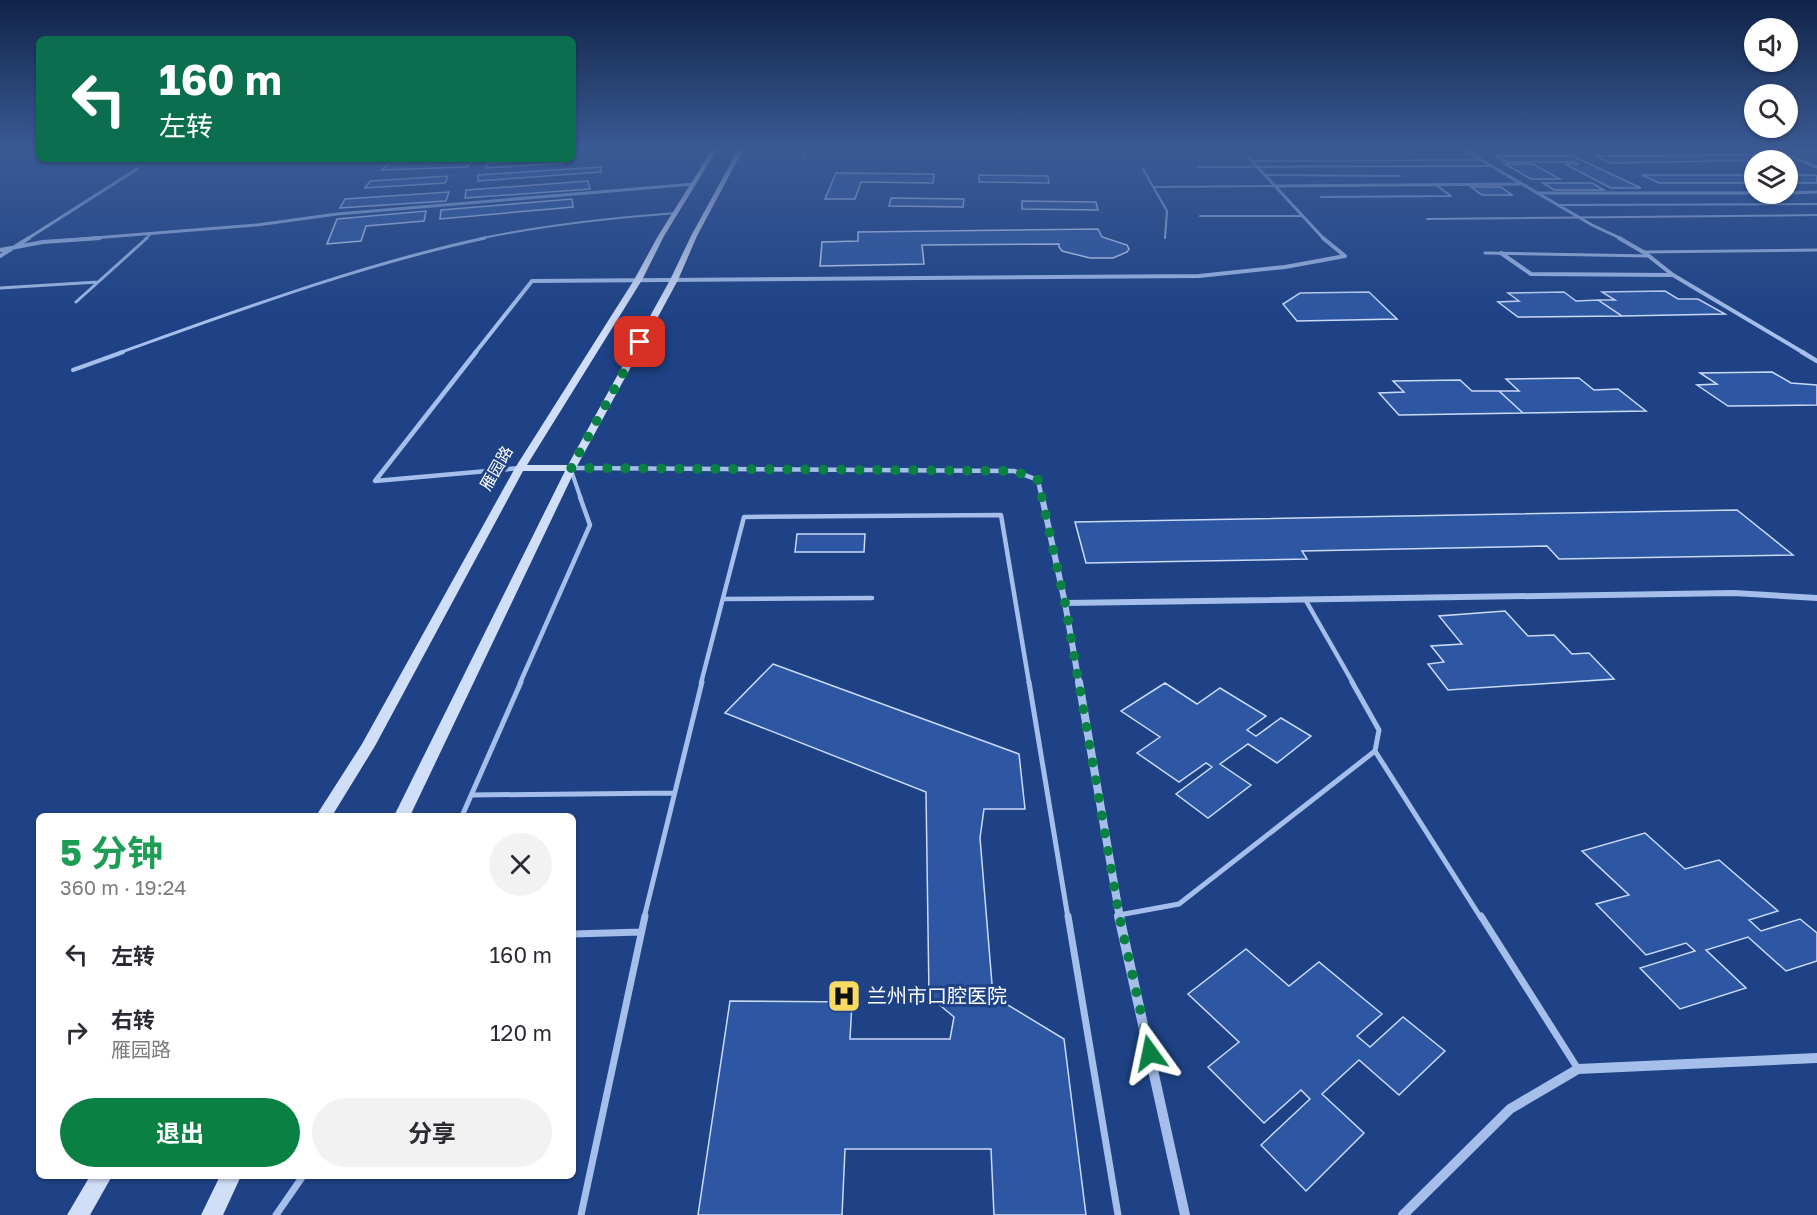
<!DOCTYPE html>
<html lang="zh">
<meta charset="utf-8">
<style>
body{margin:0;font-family:"Golos Text","Noto Sans SC",sans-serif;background:#f2f2f3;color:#2b2b33;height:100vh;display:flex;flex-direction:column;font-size:22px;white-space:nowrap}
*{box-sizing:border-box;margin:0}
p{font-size:20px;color:#7c7c81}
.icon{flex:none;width:33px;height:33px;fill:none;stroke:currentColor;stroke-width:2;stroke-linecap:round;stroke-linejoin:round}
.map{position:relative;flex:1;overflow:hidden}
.panel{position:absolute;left:36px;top:813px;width:540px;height:366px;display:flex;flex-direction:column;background:#fff;border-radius:9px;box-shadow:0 2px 4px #0004}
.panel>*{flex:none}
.top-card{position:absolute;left:36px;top:36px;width:540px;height:126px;border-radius:9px;box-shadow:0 2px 4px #0004;background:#0b6e4f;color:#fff;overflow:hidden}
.tools{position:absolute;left:1744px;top:18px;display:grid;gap:12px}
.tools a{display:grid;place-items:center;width:54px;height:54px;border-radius:50%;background:#fff;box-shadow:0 2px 4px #0004;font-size:30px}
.pin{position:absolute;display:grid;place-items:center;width:51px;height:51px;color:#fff;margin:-26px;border-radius:12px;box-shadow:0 3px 9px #0006}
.me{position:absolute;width:66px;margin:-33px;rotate:348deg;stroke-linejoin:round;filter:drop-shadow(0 0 4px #0008)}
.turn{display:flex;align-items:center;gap:21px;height:126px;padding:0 24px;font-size:27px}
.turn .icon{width:78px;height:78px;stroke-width:2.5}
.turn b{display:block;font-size:42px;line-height:51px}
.round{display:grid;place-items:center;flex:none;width:63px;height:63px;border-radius:32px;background:#f2f2f3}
.head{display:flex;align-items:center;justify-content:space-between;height:102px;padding:0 24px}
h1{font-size:36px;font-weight:700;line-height:45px;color:#1e9e55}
.button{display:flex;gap:12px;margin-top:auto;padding:12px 24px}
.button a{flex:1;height:69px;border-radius:36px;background:#0b8043;color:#fff;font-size:24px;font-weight:700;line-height:69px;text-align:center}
.button a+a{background:#f2f2f3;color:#2b2b33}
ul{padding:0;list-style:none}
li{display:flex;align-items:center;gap:18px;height:78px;padding:0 24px}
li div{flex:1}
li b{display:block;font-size:22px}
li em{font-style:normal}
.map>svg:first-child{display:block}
</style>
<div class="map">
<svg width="1817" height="1215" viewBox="0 0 1817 1215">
<rect width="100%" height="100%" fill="#1e4285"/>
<path fill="#2d57a2" stroke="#cadaf8" stroke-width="1.5" d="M1107,148H1251L1253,150H1108Z
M1783,148H1817V151H1791Z
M1762,155L1775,160L1610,163L1596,156Z
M1495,156H1573L1641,188H1611L1565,164H1578L1575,162H1506Z
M535,159H563V163L486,168L487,163Z
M473,160L467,167L382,170L390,162Z
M1505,164H1533L1560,179H1531Z
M601,167V172L478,181V175Z
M836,173L934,174L933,183L861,182L855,199H825Z
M979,175L1048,176L1049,183L979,182Z
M1642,175H1755V183H1659Z
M1788,175H1813L1817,176V183H1788Z
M448,176L445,183L365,188L370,181Z
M588,181L590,189L465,198L466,190Z
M1543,183H1592L1604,190H1554Z
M1471,187H1501L1512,195H1482Z
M449,192L446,201L340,208L345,199Z
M891,198L964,199L963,207L889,206Z
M572,199L573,207L440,219L441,210Z
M1022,201L1096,202L1098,210L1022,209Z
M426,211L424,221L366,226L361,241L327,244L337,219Z
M1098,229L1102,237L1127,245L1129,249L1127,252L1113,258H1090L1062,251L1059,247V244L922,245L924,264L820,266L822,242L858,241V232Z
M1665,291L1678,299H1698L1725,314L1622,316L1598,300H1615L1602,292Z
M1369,292L1397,319L1297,321L1283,304L1300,293Z
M1564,292L1576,301L1598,300L1622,316L1518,317L1498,302L1519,301L1508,293Z
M1772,372L1791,383L1817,385V405L1728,406L1697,385L1717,384L1700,373Z
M1579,378L1594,390L1618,389L1646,411L1523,413L1499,391H1519L1506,379Z
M1460,380L1472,391H1499L1523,413L1399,415L1379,393L1404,392L1393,381Z
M1737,510L1793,555L1559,559L1547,546L1302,551L1307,559L1086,563L1075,522Z
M797,534H865L864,552H795Z
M1505,611L1528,636L1554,635L1572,654L1589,653L1614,679L1448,690L1428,664L1444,662L1431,646L1462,644L1439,616Z
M773,664L1019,754L1025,809H984L980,838L993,996L1064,1039L1086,1215H994L991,1149H845L842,1215H698L730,1001L852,1002L850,1039H950L954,1017L929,996L926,792L725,713Z
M1165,683L1197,704L1220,688L1266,716L1247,730L1256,736L1281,718L1311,736L1277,763L1248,744L1220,764L1251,785L1208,818L1176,794L1212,767L1206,763L1179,782L1137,753L1160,737L1121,711Z
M1645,833L1685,869L1719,860L1778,911L1749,920L1761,931L1800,919L1817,933V961L1786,971L1748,937L1706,950L1746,988L1680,1009L1640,968L1695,951L1686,943L1646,955L1596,904L1629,895L1582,851Z
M1246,949L1289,986L1319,962L1382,1014L1357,1036L1370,1047L1403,1017L1445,1051L1399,1095L1359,1060L1322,1094L1364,1133L1306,1191L1261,1145L1310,1099L1301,1090L1264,1123L1208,1067L1239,1042L1188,994Z"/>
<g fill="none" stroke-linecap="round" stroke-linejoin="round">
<path stroke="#a5beea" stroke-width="2" d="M1251,161L1480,160
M1198,167L1492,166
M1143,169L1167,211L1165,238
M1264,175L1400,176
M1154,187L1275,186
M1321,197L1451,196L1436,185
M1558,205L1817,204
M1200,216H1303
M1427,219L1817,215
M145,239L151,234
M478,239C544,225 609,218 676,213"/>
<path stroke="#a5beea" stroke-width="3" d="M1642,252L1817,250
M1485,253L1650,256
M0,288L98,282
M76,302L147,238
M119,353C239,310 360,265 485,238"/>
<path stroke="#a5beea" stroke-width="4" d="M73,370L123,352
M571,470L581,499"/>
<path stroke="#a5beea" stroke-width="4.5" d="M723,599L872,598
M1305,599L1353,683
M520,683L590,525L580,497
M701,683L744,517L1001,515L1029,683"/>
<path stroke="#a5beea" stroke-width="5" d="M1029,682L1068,918
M1352,682L1379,730L1375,751L1481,918
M472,795L673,793
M462,816L521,682
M1119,915L1179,904L1375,751
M644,918L702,682"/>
<path stroke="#a5beea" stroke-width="7" d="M1068,916L1118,1215
M1481,916L1578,1069
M573,934L641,932
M276,1215L303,1176
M581,1215L645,916"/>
<path stroke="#a5beea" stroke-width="3" d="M1461,148L1592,225L1622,239
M1769,148L1817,167
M804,157L807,148
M1250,159L1324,239
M1275,186L1520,184
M1537,193H1755
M1788,193L1817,192
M27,239L137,169
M81,239L257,225L337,214L694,184"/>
<path stroke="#a5beea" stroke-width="4" d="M1619,238L1645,253L1673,275L1804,353
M0,250L43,242L100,238
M1501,253L1531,274L1672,275
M0,256L29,238
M475,353L532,281L1199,276L1285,267L1345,256L1323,238"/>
<path stroke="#a5beea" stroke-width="4.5" d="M476,352L375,481L520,468
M1802,352L1817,361
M571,468L1014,471L1038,480L1042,499"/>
<path stroke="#a5beea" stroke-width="6" d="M1042,497L1065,603L1079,683
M1065,603L1734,593L1817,598"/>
<path stroke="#a5beea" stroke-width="8" d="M1079,682L1120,918"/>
<path stroke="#a5beea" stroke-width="10" d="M1119,916L1185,1215
M1403,1215L1510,1109L1578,1069L1817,1058"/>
<path fill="#d1def8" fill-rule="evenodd" d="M713,148H718L664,236L642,280L527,465H568L670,280L691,236L739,148H744L697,236L678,280L576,468L410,816H394L565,471H523L375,746L332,816H316L362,744L515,468L634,280L658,236Z
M90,1176H112L90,1215H67Z
M220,1176H241L223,1215H201Z"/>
</g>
<linearGradient id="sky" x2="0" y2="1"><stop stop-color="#102449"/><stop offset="0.47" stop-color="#3b5a94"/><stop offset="1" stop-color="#3b5a94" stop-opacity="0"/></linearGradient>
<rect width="1817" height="318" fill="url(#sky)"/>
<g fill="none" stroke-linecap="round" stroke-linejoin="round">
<path stroke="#0b8043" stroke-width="10" stroke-dasharray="0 18" d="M640,342L571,468L1014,471L1038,480L1065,603L1119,915L1150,1053"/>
</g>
<defs>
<g id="hospital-square" transform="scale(1.725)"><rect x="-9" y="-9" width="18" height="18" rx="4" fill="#f9db64" stroke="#1e4285"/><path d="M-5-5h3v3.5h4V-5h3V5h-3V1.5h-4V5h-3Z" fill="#111"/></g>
</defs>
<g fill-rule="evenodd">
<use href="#hospital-square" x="844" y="996"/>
</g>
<g text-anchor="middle" stroke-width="6" stroke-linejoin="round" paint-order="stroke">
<g font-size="16" fill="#fff" stroke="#1e4285">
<text transform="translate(496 468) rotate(-60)" y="6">雁园路</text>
</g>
<g font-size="20" fill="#fff" stroke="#1e4285" text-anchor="start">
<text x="867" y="1003">兰州市口腔医院</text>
</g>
</g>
</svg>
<div class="tools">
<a><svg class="icon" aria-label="sound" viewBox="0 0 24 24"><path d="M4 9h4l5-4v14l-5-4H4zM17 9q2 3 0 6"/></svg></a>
<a><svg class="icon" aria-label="search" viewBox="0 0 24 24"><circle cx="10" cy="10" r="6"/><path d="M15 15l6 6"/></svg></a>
<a><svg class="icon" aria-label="layers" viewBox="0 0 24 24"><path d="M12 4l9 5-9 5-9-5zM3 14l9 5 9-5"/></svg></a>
</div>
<div class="pin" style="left:640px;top:342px;background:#d93025"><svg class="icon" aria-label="arrive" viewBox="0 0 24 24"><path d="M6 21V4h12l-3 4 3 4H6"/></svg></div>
<svg class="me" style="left:1150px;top:1053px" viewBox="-20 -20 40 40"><path d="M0-17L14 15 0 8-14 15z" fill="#0b8043" stroke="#fff" stroke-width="4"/></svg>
<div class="top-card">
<div class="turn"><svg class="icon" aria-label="left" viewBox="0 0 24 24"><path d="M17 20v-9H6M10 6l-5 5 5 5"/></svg><div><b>160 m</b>左转</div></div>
</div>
<section class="panel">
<div class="head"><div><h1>5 分钟</h1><p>360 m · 19:24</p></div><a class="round"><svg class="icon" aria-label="close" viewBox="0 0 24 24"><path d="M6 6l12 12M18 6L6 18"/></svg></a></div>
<ul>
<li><svg class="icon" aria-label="left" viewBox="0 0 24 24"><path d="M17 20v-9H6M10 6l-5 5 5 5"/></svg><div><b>左转</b></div><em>160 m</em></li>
<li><svg class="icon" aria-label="right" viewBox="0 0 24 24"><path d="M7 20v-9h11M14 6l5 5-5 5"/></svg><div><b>右转</b><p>雁园路</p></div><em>120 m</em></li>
</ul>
<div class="button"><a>退出</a><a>分享</a></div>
</section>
</div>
